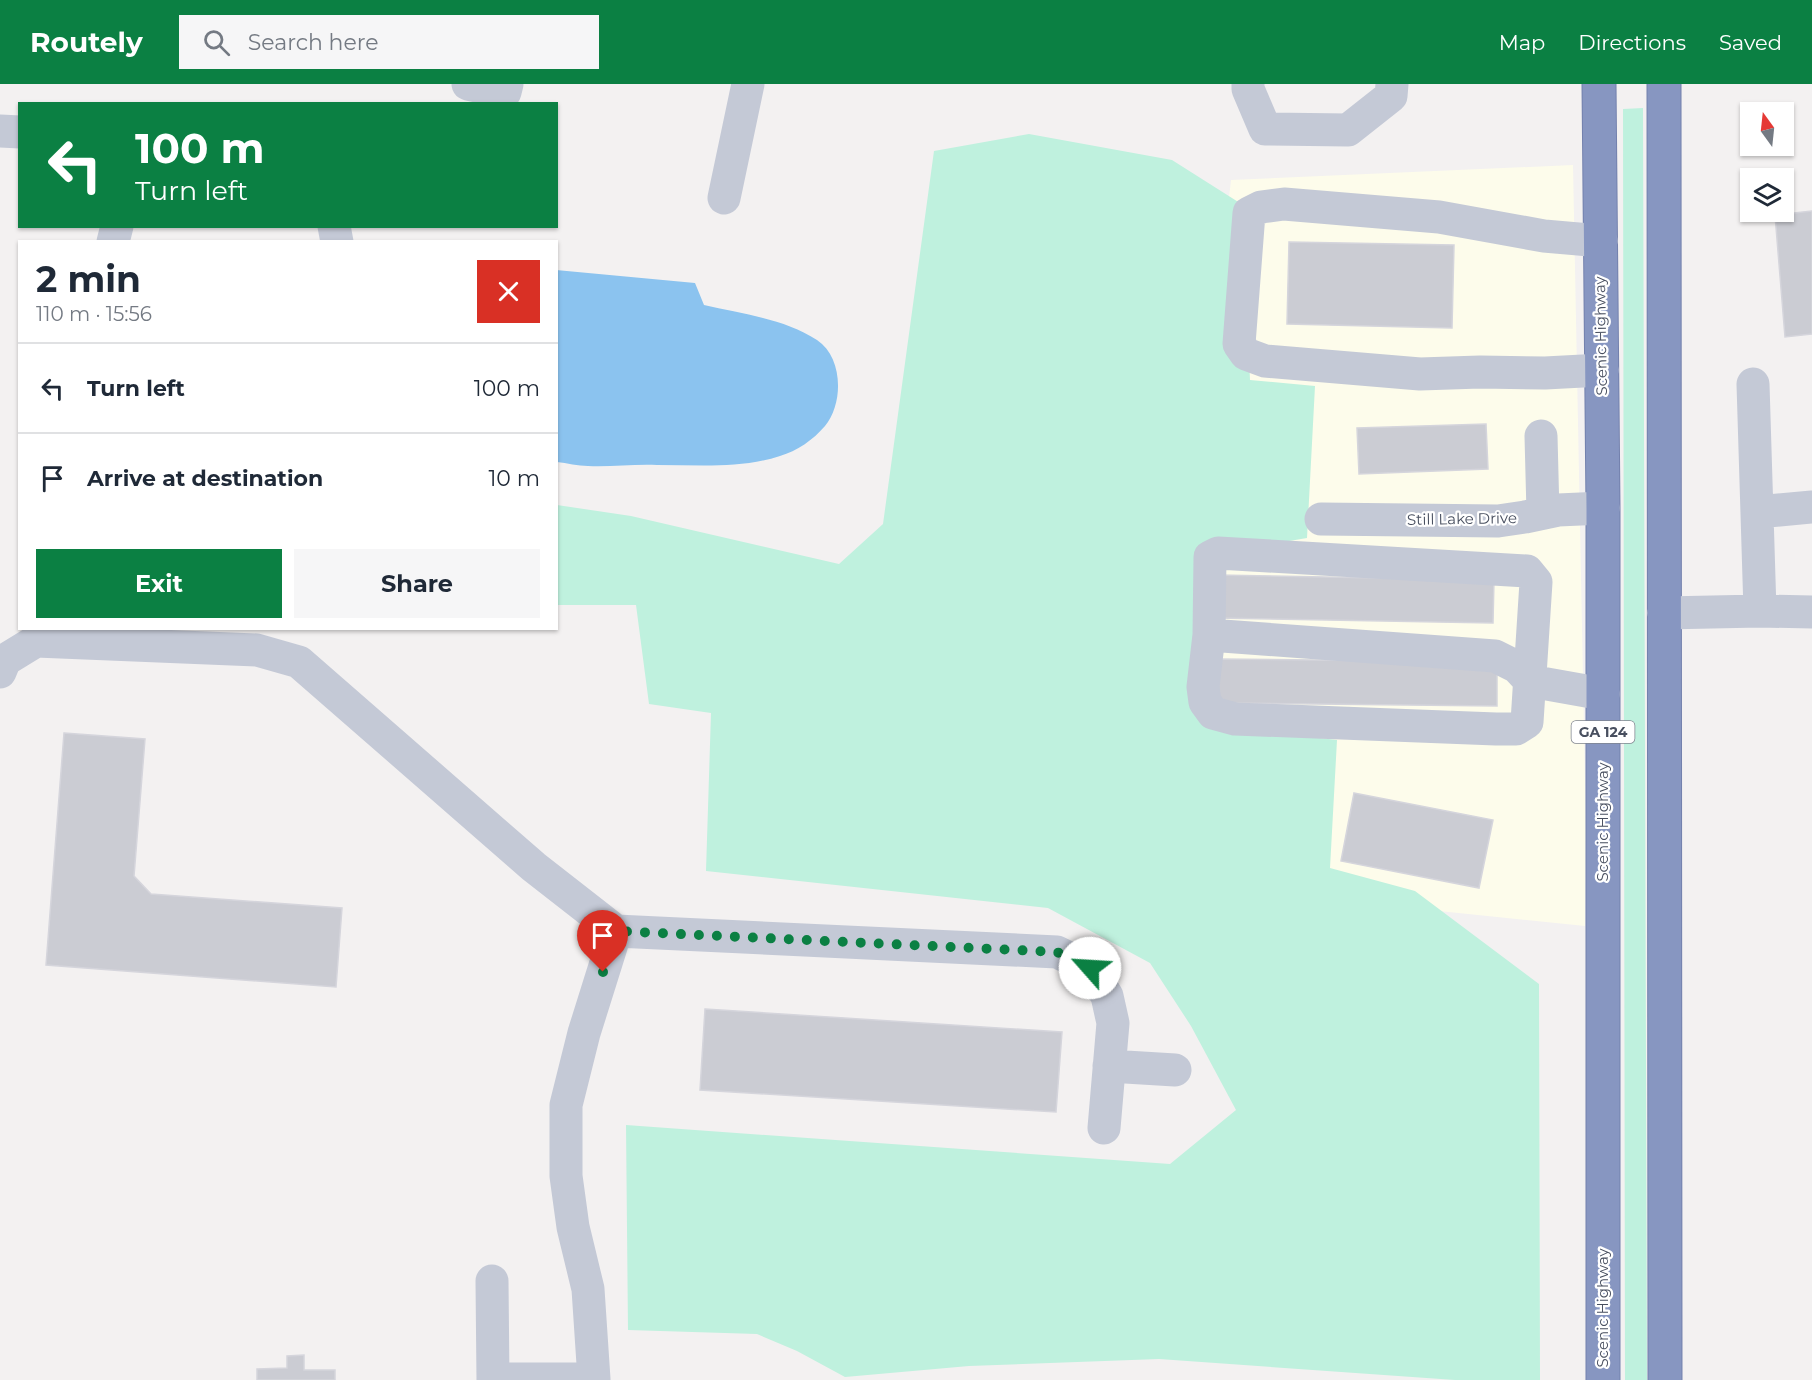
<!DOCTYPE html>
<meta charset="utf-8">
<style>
body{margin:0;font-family:Montserrat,sans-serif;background:#f6f6f7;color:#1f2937;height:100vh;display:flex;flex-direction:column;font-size:22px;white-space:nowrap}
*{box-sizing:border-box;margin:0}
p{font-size:20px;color:#747a83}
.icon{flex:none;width:33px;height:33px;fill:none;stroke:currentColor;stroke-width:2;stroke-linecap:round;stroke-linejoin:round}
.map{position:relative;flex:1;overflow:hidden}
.side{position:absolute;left:18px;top:156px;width:540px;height:390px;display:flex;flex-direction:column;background:#fff;border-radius:0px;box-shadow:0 2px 4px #0004}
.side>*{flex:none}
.guide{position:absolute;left:18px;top:18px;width:540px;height:126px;border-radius:0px;box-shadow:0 2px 4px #0004;background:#0b8043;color:#fff;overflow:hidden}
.needle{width:39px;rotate:345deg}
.controls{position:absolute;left:1740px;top:18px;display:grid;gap:12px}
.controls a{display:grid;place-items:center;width:54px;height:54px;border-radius:0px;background:#fff;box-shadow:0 2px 4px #0004;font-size:30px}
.pin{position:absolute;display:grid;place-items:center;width:51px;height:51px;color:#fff;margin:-62px -26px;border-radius:50% 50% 50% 0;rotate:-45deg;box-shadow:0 0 6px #0007}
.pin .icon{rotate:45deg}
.me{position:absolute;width:66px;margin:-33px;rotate:296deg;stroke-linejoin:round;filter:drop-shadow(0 0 4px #0008)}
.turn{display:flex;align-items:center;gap:21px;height:126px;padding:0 18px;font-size:27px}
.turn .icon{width:78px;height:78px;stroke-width:2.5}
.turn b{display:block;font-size:42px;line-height:51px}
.round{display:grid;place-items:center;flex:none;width:63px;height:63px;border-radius:0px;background:#f6f6f7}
.headline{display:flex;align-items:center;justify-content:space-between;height:102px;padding:0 18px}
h1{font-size:36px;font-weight:700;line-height:45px}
.primary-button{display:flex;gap:12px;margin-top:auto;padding:12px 18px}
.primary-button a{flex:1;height:69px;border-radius:0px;background:#0b8043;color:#fff;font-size:24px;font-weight:700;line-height:69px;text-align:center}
.primary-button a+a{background:#f6f6f7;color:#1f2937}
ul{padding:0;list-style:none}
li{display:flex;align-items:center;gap:18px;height:90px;padding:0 18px;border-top:2px solid #e0e1e3}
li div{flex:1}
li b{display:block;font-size:22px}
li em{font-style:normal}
header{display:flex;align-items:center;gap:36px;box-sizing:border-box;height:84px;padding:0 30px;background:#0b8043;color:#fff}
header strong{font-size:28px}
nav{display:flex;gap:33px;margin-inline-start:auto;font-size:21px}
.search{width:420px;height:54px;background:#f6f6f7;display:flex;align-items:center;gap:15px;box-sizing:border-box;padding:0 21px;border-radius:0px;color:#747a83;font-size:22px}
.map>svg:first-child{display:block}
</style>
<header>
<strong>Routely</strong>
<div class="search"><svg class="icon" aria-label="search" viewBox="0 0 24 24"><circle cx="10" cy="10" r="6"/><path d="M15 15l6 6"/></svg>Search here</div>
<nav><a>Map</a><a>Directions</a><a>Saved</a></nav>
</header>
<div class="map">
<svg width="1812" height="1296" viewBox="0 0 1812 1296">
<rect width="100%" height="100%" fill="#f3f1f1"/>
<path fill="#fdfceb" d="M1573,81L1586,749L1585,842L1196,802L1179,560L1231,96Z"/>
<path fill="#bff1de" d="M1643,24L1647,1296H1625L1623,25Z
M1029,50L1172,76L1243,121L1250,296L1315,302L1307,454L1196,473L1207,641L1337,656L1330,784L1415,807L1539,900L1540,1296H1455L1159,1275L969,1282L845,1293L797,1267L757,1250L628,1246L626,1041L1170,1080L1236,1026L1191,942L1150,879L1048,824L706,787L711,629L649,620L636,521H557V421L631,432L839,480L883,440L934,67Z"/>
<path fill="#8bc3ef" d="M556,186L695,199L704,221C741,230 784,234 817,256C843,273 844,319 825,342C813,356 797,367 780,372C740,385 698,381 657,381C634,380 611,383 588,382C578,382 567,379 557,378Z"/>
<path fill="#cbccd3" stroke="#d5d5dc" stroke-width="1.5" d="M1812,127V250L1785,253L1775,131Z
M1289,158L1454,161L1452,244L1287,240Z
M1486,340L1488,385L1359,390L1357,344Z
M1216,491L1494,496L1493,539L1215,534Z
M1217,575L1497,578V622L1217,619Z
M64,649L145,655L134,792L151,810L342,824L336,903L46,881Z
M1354,709L1493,736L1479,804L1341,777Z
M705,925L1062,948L1056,1028L700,1006Z
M304,1271V1286H335V1296H257V1285L287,1284V1272Z"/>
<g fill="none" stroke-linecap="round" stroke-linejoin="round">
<g stroke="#7381ad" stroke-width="35">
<path id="highway" d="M1599,0L1603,424V1296
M1664,0L1665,1296"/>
</g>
<path stroke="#c4c9d6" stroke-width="33" d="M468,0L505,8L507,0
M1248,0V5L1265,45L1348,46L1391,12L1392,0
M0,47L20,48
M724,114L748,0
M334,142L337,158
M1601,157L1544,152L1439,133L1284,120L1261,123L1249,129L1239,260L1246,270L1265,277L1420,290L1480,288L1545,289L1602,286
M113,158L117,142
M1541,352L1543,429
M1757,428L1812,423
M1321,435L1498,437L1525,433L1558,426L1603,424
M1218,469L1527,487L1536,498L1527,638L1516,645H1496L1235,635L1213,629L1205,618L1203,603L1209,551L1210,473Z
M1760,527L1812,528
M1664,529L1760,527L1753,300
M1209,551L1495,572L1517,583L1530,597L1603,610
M0,588L5,576L36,557L257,566L299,578L534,783L616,847
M1109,982L1175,986
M492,1197L493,1296
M493,1295H594V1296
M594,1295L588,1205L573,1143L566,1092V1021L584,949L616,847L1057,868L1090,884L1107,912L1113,939L1104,1044"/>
<use href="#highway" stroke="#8796c1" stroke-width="33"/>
</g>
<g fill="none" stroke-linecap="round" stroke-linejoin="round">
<path stroke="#0b8043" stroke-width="10" stroke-dasharray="0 18" d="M603,888L616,847L1057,868L1090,884"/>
</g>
<g text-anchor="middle" stroke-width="4.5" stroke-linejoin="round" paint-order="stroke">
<rect fill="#fff" stroke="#7f848f" stroke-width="1.5" x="1571.5" y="637" width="63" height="22" rx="4.5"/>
<g font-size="14" font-weight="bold" fill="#484f5f">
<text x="1603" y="653">GA 124</text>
</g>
<g font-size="15" fill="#484f5f" stroke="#fff">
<text transform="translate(1601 252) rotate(-91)" y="5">Scenic Highway</text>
<text transform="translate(1462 435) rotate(-1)" y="5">Still Lake Drive</text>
<text transform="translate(1603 738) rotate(-90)" y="5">Scenic Highway</text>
<text transform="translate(1603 1224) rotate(-90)" y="5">Scenic Highway</text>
</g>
</g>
</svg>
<div class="controls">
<a><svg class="needle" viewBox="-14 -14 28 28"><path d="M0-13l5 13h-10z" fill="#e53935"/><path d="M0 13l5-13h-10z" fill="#747a83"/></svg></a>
<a><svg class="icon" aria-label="layers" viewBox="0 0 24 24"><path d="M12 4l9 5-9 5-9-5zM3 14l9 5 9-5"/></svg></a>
</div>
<div class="pin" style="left:603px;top:888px;background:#d93025"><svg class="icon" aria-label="arrive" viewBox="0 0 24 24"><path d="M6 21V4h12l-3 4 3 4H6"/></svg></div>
<svg class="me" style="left:1090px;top:884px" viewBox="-20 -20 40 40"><circle r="19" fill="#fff"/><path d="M0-13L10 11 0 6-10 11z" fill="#0b8043"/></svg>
<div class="guide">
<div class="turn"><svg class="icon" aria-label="left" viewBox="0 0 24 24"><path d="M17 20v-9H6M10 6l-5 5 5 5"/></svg><div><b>100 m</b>Turn left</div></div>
</div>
<section class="side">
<div class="headline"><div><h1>2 min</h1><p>110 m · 15:56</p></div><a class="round" style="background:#d93025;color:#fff"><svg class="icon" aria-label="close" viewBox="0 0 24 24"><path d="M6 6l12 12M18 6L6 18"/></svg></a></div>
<ul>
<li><svg class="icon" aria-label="left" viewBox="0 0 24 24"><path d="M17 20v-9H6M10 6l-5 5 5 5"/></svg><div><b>Turn left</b></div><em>100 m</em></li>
<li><svg class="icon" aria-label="arrive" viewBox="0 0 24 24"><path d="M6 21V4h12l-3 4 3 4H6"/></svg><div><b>Arrive at destination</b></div><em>10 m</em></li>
</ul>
<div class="primary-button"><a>Exit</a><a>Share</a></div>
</section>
</div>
